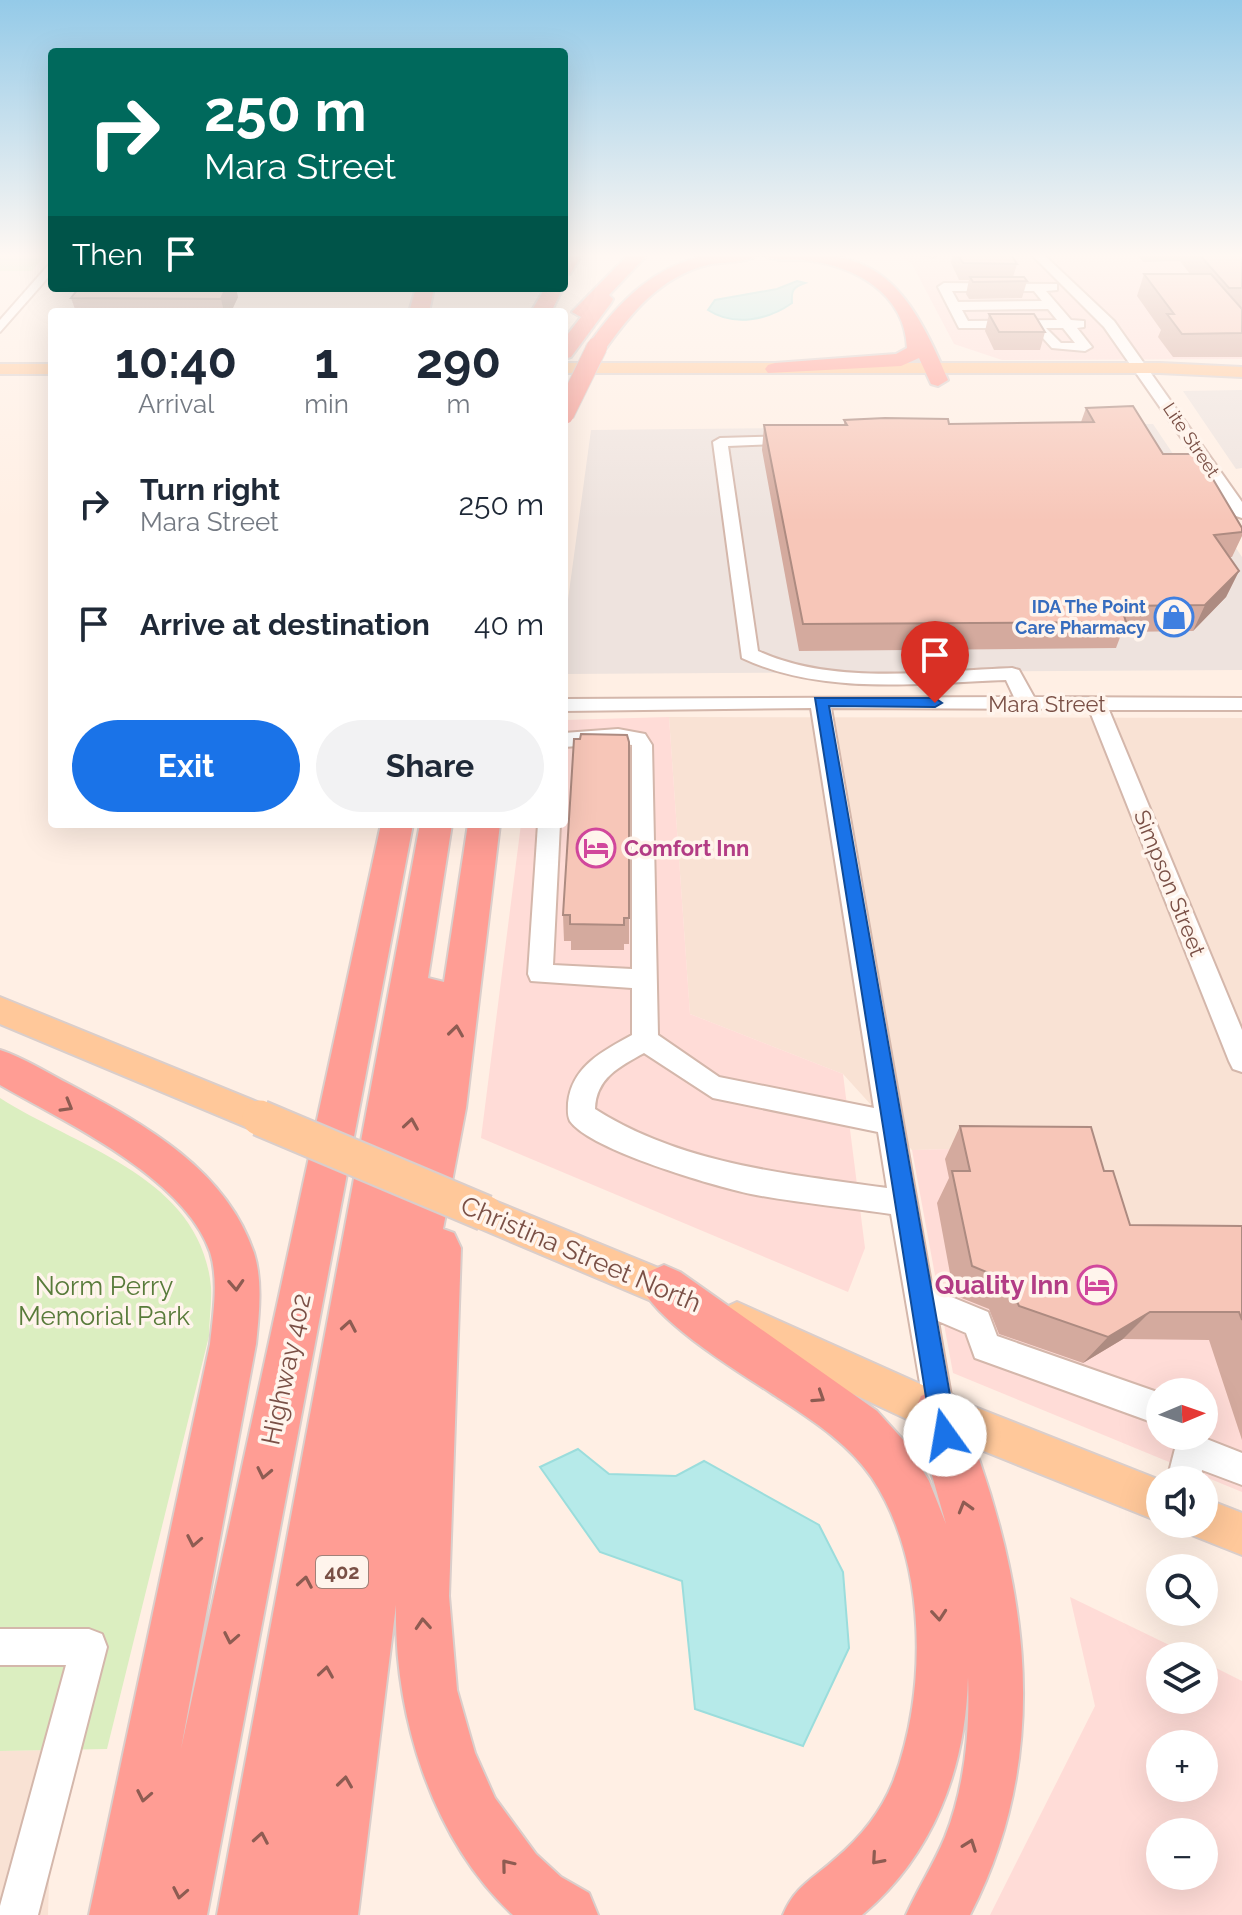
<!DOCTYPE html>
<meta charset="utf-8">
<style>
body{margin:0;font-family:Raleway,sans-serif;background:#f2f2f3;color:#1f2937;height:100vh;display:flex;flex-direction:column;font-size:30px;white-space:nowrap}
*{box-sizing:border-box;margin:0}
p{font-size:26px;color:#747a83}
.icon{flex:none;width:44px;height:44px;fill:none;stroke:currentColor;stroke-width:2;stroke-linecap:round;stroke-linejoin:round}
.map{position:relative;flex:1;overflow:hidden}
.drawer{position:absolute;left:48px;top:308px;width:520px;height:520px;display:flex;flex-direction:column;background:#fff;border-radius:8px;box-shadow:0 8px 32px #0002}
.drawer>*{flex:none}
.guide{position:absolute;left:48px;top:48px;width:520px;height:244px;border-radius:8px;box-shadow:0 8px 32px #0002;background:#00695c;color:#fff;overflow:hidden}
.needle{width:52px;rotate:88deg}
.buttons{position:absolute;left:1146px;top:1378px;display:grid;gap:16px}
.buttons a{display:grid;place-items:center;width:72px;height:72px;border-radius:50%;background:#fff;box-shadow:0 8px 32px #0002;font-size:40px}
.pin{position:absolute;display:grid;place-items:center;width:68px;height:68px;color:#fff;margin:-82px -34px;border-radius:50% 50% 50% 0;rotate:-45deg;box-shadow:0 0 8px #0007}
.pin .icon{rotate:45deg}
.me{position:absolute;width:88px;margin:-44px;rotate:347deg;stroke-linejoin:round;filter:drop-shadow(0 0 6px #0008)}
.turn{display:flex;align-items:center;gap:28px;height:168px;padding:0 24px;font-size:36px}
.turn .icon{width:104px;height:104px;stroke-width:2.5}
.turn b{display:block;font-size:56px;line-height:68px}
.then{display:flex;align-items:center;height:76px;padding:0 24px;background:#0003;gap:16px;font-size:30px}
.eta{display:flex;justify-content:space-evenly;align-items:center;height:136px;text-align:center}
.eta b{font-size:48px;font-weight:700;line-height:56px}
.button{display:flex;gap:16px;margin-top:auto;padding:16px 24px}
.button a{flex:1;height:92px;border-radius:48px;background:#1a73e8;color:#fff;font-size:32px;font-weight:700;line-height:92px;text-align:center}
.button a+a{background:#f2f2f3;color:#1f2937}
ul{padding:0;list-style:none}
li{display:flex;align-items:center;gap:24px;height:120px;padding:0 24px}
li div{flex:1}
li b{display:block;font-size:30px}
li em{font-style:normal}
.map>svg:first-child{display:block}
</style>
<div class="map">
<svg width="1242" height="1915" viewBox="0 0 1242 1915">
<rect width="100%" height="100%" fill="#ffefe4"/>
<path fill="#f9e2d4" d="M669,717L1242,718V1244L1117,1245L1085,1146L912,1150L843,1074L690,1014Z
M53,1750L48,1915H0V1751Z"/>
<path fill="#ffdcd7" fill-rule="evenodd" d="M894,253H1242V359L1002,360L954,344L912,264Z
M669,717L690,1014L843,1074L865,1248L848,1292L481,1138L521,824H564V720Z
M1085,1146L1117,1245L1242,1244V1492L953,1373L912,1150ZM1160,1392H1204V1436H1160Z
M1070,1597L1192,1656H1160V1700H1204V1662L1242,1681V1915H990L1095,1706ZM1160,1744H1204V1788H1160ZM1160,1832H1204V1876H1160Z"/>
<path fill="#eee3de" d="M1242,390V468L1236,469L1183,391Z
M1153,424L1242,557V670L564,674V629L591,430Z"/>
<path fill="#dbeec0" d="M0,253H47L32,271H0Z
M0,1098C78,1148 201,1177 211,1287C212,1303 209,1320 209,1336L107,1749L0,1751Z"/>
<path fill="#b6eae9" stroke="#9bdddc" stroke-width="2" d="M797,281L805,283C793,287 791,291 792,303C768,320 734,327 708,310L715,300L777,289Z
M578,1449L609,1474L676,1476L704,1461L819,1525L843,1572L849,1648L803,1746L695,1709L682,1581L600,1552L540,1467Z"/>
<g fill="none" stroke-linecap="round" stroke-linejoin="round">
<g stroke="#d4b7ab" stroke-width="4">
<path id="minor" d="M919,253H939L933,257Z
M1030,253H1042L1114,321L1242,502V518L1236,516L1104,327Z
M52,261V273L0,332V320Z
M944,283L1057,284V290L1046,291L1071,320L1084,321V327L1077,328L1092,347L1085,351L1052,348L1034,328H959L938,287ZM952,291H1034L1042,301L958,302ZM1048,309L1057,320L968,321L962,310ZM1046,328H1063L1075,343H1061Z
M795,436L800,437V443L728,446L758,651C834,686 931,671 1012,668L1019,670L1034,697L1242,698V710H1109L1242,1030V1072L1233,1069L1229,1061L1089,709L831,708L932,1289L988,1312L997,1336L1160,1393V1425L975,1358L966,1333L938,1321L954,1413L949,1424L938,1429L927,1424L891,1214C844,1207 797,1203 751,1194C714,1186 590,1150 570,1121C567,1115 568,1109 568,1103C572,1066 603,1051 632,1035V988L531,981L528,974L538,824H560L553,965L632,969V745L618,743L564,747V733L618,729L645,734L652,745L658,1035L719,1077L874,1108L811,708L564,711V699L1014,697L1006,680C919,683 823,696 742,658L713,442L720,438ZM644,1053L713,1098L878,1132L887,1188C787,1174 681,1164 595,1109C596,1078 619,1067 644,1053Z
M1199,1436L1242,1453V1485L1202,1470L1201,1480H1167L1178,1437Z
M0,1629H89L102,1634L107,1647L38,1915H0V1906L66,1665H0Z"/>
</g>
<g stroke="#dacecb" stroke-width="4">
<path id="major" d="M564,363H1160L1242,367V377L1160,373H564Z
M0,364H52V374H0Z
M0,997L272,1108L277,1118L272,1128L260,1133L0,1024Z
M485,1197L695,1283L701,1296L695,1309L682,1314L472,1225L467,1213L472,1201Z
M737,1302L947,1396L1160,1480V1522L924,1427L724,1334L718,1321L724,1308Z
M1204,1498L1242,1513V1555L1189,1534L1185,1524H1204Z"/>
</g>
<g stroke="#dacecb" stroke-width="4">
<path id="highway" d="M565,253H583L570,274L564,275Z
M630,253H649L609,295L613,299L611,303L571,357L564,359V339L581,317L572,312Z
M714,253C851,253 891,240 948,380L938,386L931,384L919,358L901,366L768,373L765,369L768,365L775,363L896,354L907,348C905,293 854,265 803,260C789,259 770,262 760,253C749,264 722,261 707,265C660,277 631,313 604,351H590L587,347C620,299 655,265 714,253Z
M416,288H434L429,312H409Z
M545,288H563L551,312H531Z
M381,824H413L207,1915H89L210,1344C213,1315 219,1281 210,1252C184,1177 65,1122 0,1085V1050C25,1058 47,1073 71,1085C144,1124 226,1169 254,1253C263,1282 259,1315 256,1344L181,1749Z
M420,824H452L428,978L444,982L468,824H500L466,1108L443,1229L454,1233L461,1248L449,1596L457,1690L475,1753L495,1798L536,1854L561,1877L589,1893L598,1915H513C431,1839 394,1714 396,1605L358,1915H217Z
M664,1265L680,1272L877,1411L906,1443L929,1481L946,1524L914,1413L921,1396L938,1389L955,1396C1025,1566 1058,1745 970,1915H906C918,1888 934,1864 945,1837C965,1787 970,1730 968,1677C966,1768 933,1856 862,1915H783C795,1886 813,1879 835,1859C860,1838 881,1812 893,1782C928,1691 927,1561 872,1478C847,1441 807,1417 771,1393C737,1371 657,1322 642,1287L648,1272Z"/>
</g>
<use href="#minor" fill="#fff" fill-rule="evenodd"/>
<use href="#major" fill="#ffc89a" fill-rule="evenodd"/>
<use href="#highway" fill="#ff9d94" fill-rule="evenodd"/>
<g stroke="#dacecb" stroke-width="39" stroke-linecap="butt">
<path id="major-bridge" d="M260,1118L485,1213"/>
</g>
<g stroke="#dacecb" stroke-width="22" stroke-linecap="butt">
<path id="highway-bridge" d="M564,414L597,347"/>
</g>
<use href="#major-bridge" stroke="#ffc89a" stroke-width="35"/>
<use href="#highway-bridge" stroke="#ff9d94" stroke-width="20"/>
</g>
<path fill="#d4aa9e" d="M953,253H1010L1017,264L1013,277L1027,281L1022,298L969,299L966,294L969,280H959L951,263Z
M1136,253H1242V357H1173L1158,337L1161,330L1137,296L1144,274H1190L1180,261L1143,262Z
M238,297L231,312H76L71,298Z
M989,314L1045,332L1040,350H994L985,331Z
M1086,408L1163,454L1242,528V536L1232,557H1229L1239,571L1226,597L1193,631L1122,632L1116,648L799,651L762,450L764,425H844V420L949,424L1081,422Z
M629,742V944H624V950H571V941H564L563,915Z
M960,1126L1104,1171L1130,1225L1242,1226V1440L1209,1340L1123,1339L1083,1363L999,1334L989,1309L954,1295L937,1203L949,1178L945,1159Z"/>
<path fill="#ad8b81" d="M226,288H236L238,297L231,312H224L221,299Z
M1239,571L1226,597L1193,631L1205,605Z
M1150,1312L1123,1339L1083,1363L1108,1337Z"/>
<path fill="#f7c6b8" stroke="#ad8b81" stroke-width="2" d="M957,253H1010L1017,264L963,263Z
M1198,253H1242V288H1229Z
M1144,274H1211L1242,309V333L1182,334L1167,314H1174Z
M970,277H1024L1027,281L973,282Z
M79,288H226L221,299L71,298Z
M989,314H1034L1045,332H999Z
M1133,406L1163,454H1198L1242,528V532L1214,535L1239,571L1205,605L1121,606L1126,622L803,624L764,425H847L844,420L885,418L948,419L949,424L1094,422L1086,408Z
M581,734L627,735L629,742V918H624V925L570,924V915H563L574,739H580Z
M960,1126L1091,1127L1104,1171H1113L1130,1225L1242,1226V1320L1239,1312H1150L1108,1337L1019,1306L1008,1281L972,1266L952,1171H970Z"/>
<defs><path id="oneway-chevron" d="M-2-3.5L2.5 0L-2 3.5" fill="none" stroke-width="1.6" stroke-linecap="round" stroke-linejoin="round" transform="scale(2)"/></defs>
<g stroke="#8e5c52">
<use href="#oneway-chevron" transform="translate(456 1031) rotate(-82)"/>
<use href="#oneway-chevron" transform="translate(67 1106) rotate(30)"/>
<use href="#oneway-chevron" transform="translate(411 1124) rotate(-81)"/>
<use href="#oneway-chevron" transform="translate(236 1285) rotate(87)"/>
<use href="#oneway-chevron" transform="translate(349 1326) rotate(-80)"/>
<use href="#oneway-chevron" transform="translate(819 1397) rotate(33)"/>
<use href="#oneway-chevron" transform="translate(264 1473) rotate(102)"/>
<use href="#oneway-chevron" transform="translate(965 1507) rotate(-106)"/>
<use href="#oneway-chevron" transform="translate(194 1541) rotate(101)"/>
<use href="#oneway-chevron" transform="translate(305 1582) rotate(-80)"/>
<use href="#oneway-chevron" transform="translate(939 1615) rotate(85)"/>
<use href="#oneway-chevron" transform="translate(423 1624) rotate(-94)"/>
<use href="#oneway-chevron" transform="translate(231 1638) rotate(101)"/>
<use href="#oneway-chevron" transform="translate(326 1672) rotate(-81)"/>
<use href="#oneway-chevron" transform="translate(345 1782) rotate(-82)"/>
<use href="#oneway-chevron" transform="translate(144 1796) rotate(101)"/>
<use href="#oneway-chevron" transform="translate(261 1838) rotate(-80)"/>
<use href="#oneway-chevron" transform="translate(970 1845) rotate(-70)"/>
<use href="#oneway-chevron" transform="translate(877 1859) rotate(131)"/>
<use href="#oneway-chevron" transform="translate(507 1865) rotate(-129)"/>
<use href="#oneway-chevron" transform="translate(180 1893) rotate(101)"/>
</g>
<linearGradient id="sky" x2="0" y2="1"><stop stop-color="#94cae8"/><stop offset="0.49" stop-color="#fff8f3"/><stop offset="1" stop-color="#fff8f3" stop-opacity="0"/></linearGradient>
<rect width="1242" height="521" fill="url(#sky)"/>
<path fill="#1a73e8" stroke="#114b97" stroke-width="2" d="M815,698H935L942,703L935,707L829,706L957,1435L953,1444L945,1448L936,1444L932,1435Z"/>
<defs>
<g id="shop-ring" transform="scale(2)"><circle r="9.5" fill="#fff4ec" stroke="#3f7fe0" stroke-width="1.5"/><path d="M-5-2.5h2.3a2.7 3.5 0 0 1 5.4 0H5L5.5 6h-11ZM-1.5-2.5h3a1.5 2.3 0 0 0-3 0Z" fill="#3f7fe0"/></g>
<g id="hotel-ring" transform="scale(2)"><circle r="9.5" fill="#fff4ec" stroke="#d1479c" stroke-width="1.5"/><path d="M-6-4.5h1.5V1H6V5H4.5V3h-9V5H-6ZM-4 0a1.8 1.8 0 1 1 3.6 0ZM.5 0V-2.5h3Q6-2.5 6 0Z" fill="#d1479c"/></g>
</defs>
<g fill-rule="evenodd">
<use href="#shop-ring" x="1174" y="617"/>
<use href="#hotel-ring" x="596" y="848"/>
<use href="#hotel-ring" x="1097" y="1285"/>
</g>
<g text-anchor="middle" stroke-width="7" stroke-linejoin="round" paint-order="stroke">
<g font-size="18" fill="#7a5046" stroke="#fff4ec">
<text transform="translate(1191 440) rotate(56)" y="6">Lite Street</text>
</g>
<g font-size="18" font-weight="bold" fill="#366cbe" stroke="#fff4ec" text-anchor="end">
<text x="1146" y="613">IDA The Point<tspan x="1146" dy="21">Care Pharmacy</tspan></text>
</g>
<rect fill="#fff4ec" stroke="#a28178" stroke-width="2" x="316" y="1556" width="52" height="32" rx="6"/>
<g font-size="20" font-weight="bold" fill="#7a5046">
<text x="342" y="1579">402</text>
</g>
<g font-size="22" fill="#7a5046" stroke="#fff4ec">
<text x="1047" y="712">Mara Street</text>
<text transform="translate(1170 883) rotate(68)" y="8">Simpson Street</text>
</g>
<g font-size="22" font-weight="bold" fill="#b23c85" stroke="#fff4ec" text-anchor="start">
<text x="624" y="856">Comfort Inn</text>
</g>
<g font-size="26" fill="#7a5046" stroke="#fff4ec">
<text transform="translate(581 1254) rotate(23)" y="9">Christina Street North</text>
<text transform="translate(286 1369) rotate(-78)" y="9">Highway 402</text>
</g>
<g font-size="26" font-weight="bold" fill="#b23c85" stroke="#fff4ec" text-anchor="end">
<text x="1069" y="1294">Quality Inn</text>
</g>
<g font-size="26" fill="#587b3a" stroke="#fff4ec">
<text x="104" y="1295">Norm Perry<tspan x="104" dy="30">Memorial Park</tspan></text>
</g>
</g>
</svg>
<div class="buttons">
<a><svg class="needle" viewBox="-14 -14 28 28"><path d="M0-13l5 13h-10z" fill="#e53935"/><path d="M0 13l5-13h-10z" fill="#747a83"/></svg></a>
<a><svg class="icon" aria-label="sound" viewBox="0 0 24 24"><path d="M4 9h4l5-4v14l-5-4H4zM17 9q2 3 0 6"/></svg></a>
<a><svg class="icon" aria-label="search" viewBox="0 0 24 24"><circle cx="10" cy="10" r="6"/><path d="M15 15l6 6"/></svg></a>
<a><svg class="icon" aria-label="layers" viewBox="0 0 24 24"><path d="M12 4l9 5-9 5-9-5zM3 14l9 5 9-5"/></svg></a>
<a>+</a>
<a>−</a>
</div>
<div class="pin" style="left:935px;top:703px;background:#d93025"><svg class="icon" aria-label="arrive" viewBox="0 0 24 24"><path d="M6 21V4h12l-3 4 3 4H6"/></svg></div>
<svg class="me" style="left:945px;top:1435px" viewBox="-20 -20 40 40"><circle r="19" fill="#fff"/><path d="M0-13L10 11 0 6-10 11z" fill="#1a73e8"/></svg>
<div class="guide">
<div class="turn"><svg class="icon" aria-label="right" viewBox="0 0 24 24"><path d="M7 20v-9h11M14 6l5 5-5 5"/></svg><div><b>250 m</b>Mara Street</div></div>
<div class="then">Then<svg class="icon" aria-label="arrive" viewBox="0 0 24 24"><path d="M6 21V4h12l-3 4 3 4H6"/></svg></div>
</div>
<section class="drawer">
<div class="eta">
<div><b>10:40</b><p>Arrival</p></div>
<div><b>1</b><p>min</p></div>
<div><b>290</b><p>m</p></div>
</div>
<ul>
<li><svg class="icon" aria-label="right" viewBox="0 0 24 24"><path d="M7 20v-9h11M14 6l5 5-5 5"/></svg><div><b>Turn right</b><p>Mara Street</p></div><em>250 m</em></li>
<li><svg class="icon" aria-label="arrive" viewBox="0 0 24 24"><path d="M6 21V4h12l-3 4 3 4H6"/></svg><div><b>Arrive at destination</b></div><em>40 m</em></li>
</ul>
<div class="button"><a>Exit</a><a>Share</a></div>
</section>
</div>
